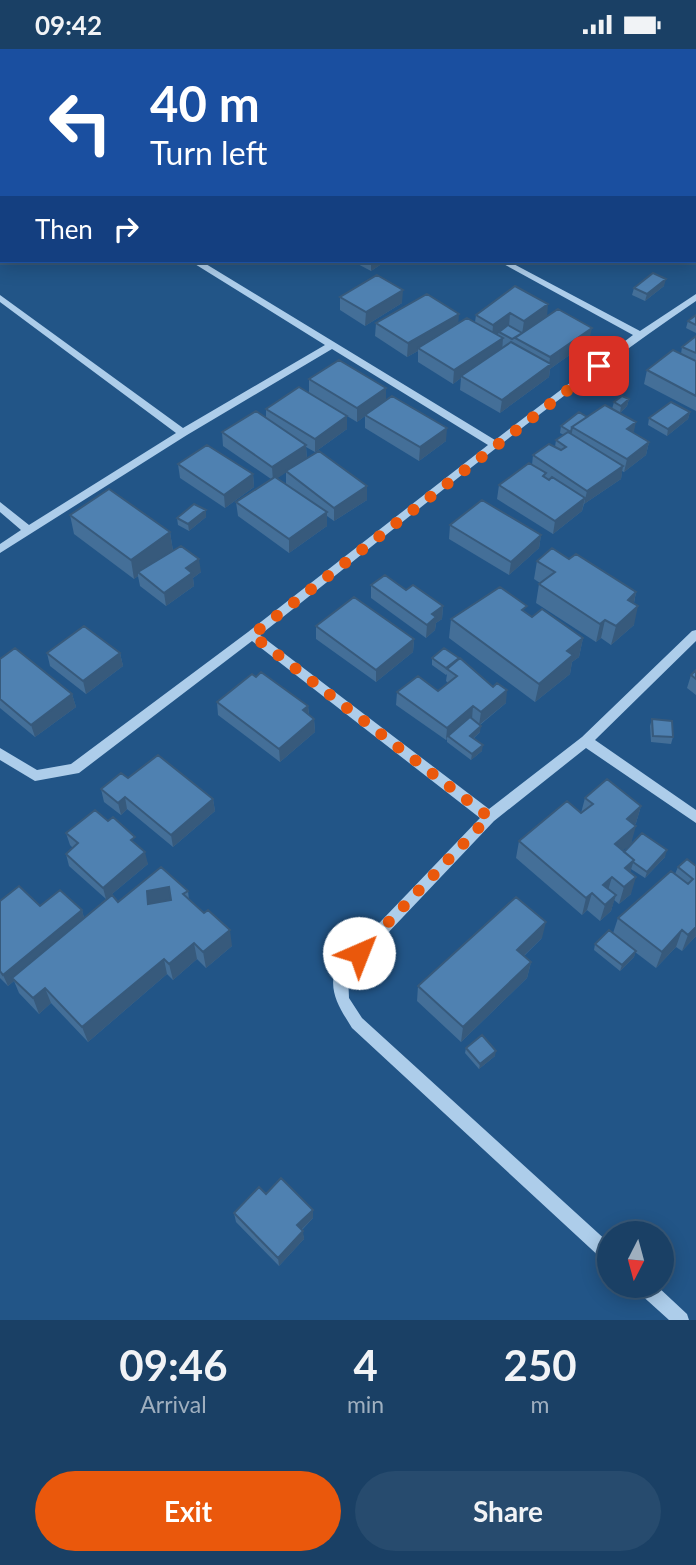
<!DOCTYPE html>
<style>
body{margin:0;font-family:Lato,sans-serif;background:#274b6e;color:#f1f3f6;height:100vh;display:flex;flex-direction:column;font-size:26px;white-space:nowrap}
*{box-sizing:border-box;margin:0}
p{font-size:23px;color:#9fafbf}
.icon{flex:none;width:38px;height:38px;fill:none;stroke:currentColor;stroke-width:2;stroke-linecap:round;stroke-linejoin:round}
.map{position:relative;height:1271px;overflow:hidden}
.side{display:flex;flex-direction:column;background:#1a4065;flex:1}
.side>*{flex:none}
.hud{position:absolute;left:0px;top:0px;width:696px;height:214px;box-shadow:0 4px 18px #0003,0 0 0 2px #385979;background:#1a4fa0;color:#fff;overflow:hidden}
.needle{width:46px;rotate:186deg}
.fabs{position:absolute;left:597px;top:1172px;display:grid;gap:14px}
.fabs a{display:grid;place-items:center;width:77px;height:77px;border-radius:50%;background:#1a4065;box-shadow:0 4px 18px #0003,0 0 0 2px #385979;font-size:35px}
.pin{position:absolute;display:grid;place-items:center;width:60px;height:60px;color:#fff;margin:-30px;border-radius:14px;box-shadow:0 4px 10px #0006}
.me{position:absolute;width:77px;margin:-38px;rotate:44deg;stroke-linejoin:round;filter:drop-shadow(0 0 5px #0008)}
.turn{display:flex;align-items:center;gap:24px;height:147px;padding:0 35px;font-size:32px}
.turn .icon{width:91px;height:91px;stroke-width:2.5}
.turn b{display:block;font-size:49px;line-height:60px}
.then{display:flex;align-items:center;height:66px;padding:0 35px;background:#0003;gap:14px;font-size:26px}
.eta{display:flex;justify-content:space-evenly;align-items:center;height:119px;text-align:center}
.eta b{font-size:42px;font-weight:700;line-height:49px}
.button{display:flex;gap:14px;margin-top:auto;padding:14px 35px}
.button a{flex:1;height:80px;border-radius:42px;background:#ea580c;color:#fff;font-size:28px;font-weight:700;line-height:80px;text-align:center}
.button a+a{background:#274b6e;color:#f1f3f6}
.status{display:flex;justify-content:space-between;align-items:center;height:49px;padding:0 35px;background:#1a4065;direction:ltr}
.status svg{height:19px;fill:currentColor}
.map>svg:first-child{display:block}
</style>
<div class="status"><b>09:42</b><svg viewBox="0 0 49 12"><path d="M0 12V9h3v3zM5 12V6h3v6zM10 12V3h3v9zM15 12V0h3v12zM26 1h20v11H26zM47 4h2v5h-2z"/></svg></div>
<div class="map">
<svg width="696" height="1271" viewBox="0 0 696 1271">
<rect width="100%" height="100%" fill="#225587"/>
<g fill="none" stroke-linecap="round" stroke-linejoin="round">
<path fill="#adcdea" fill-rule="evenodd" d="M2,204V210L0,211V205Z
M190,212H201L495,391L633,286L498,212H508L640,282L696,245V252C545,355 404,473 260,586L489,760L582,688L692,582L696,581V592L595,691L696,761V774L586,699L494,772L348,926L349,949L362,969L609,1194V1213L603,1211L352,979C341,961 327,942 336,919L480,769L252,592L79,724L35,732L0,711V699L37,721L71,715L248,583L488,396L332,300L187,386L0,504V495L21,481L0,463V453L29,476L176,384L0,253V246L183,379L325,296Z
M636,1237H657L687,1265L689,1271H669L638,1243Z"/>
</g>
<path fill="#446f98" fill-rule="evenodd" d="M352,212H386L371,222Z
M515,237L547,268L589,292L550,320L549,328L500,364L460,341L461,329L453,335L418,313V302L407,308L375,287L376,274H458L475,273L476,266Z
M664,237L645,252L632,246L634,239Z
M340,248L402,254L365,277L340,261Z
M696,266V284L686,279L688,272Z
M696,287V362L644,335L647,321L681,305L682,298Z
M309,330L386,351L446,392L419,412L365,379V367L357,373L347,367V380L315,403L306,398L307,409L367,451L334,472L327,467V477L289,504L238,467L236,453L271,430L223,397L222,383L266,369V360L309,344ZM286,423V435L277,429Z
M629,350L627,357L620,364L612,360L614,353Z
M690,363L688,370L667,387L648,376L649,369Z
M587,368L633,384L649,393L646,406L624,423L622,422L621,430L584,455L582,462L553,485L497,450L499,436L532,416L533,406L555,398L556,391L564,386L560,384L561,377Z
M178,415L253,425L254,438L225,459L180,429Z
M206,461V468L189,482L178,476L177,469Z
M70,466L170,483L173,502L201,523L193,529L194,537L166,557L140,537L138,527L134,530L74,485Z
M450,476L541,486L539,499L509,526L449,490Z
M569,510L636,543L634,554V576L611,596L601,589L596,593L536,554L539,535L540,534L534,530L537,512Z
M371,536L406,541L443,557L442,570L436,574L435,581L426,589L371,549Z
M526,564L532,568L583,589L579,608L572,613L570,625L535,653L449,589L451,570Z
M316,577L414,590L413,603L376,633L316,590Z
M47,604H120L123,617L86,645L50,617Z
M432,609L506,654L480,676V683L474,689L482,702L471,711L447,693V690L446,691L396,656L397,643L438,642L448,634L446,632L447,625L446,626L432,616Z
M0,610L72,645L76,658L35,688L0,659Z
M696,621V646L687,639L691,626Z
M217,653L308,657L309,666L314,670L315,683L280,713L218,666Z
M652,670L673,688L671,695L651,693L650,677Z
M128,729L213,750L215,762L173,798L127,760L121,766L104,753L101,740Z
M585,749L641,757L636,774L634,776L631,795L623,801L624,803L665,808L645,829L631,820L630,823L631,845L619,855L614,851L611,862L600,872L587,861L582,866L516,809L519,792L581,764Z
M66,784L137,796L148,815L106,850L69,817L66,805L73,799L70,796Z
M696,817V887L682,902L676,898L656,919L635,903L634,908L620,922L594,901L595,895L613,884L618,869L675,825L678,818Z
M188,842L189,851L232,897L206,919L197,910L173,931L167,925L88,993L51,954L39,965L19,944L14,932L8,937L0,929V852L82,861L84,869L118,853Z
M542,889L524,907L531,913L527,929L461,993L417,952L418,937Z
M466,999L495,1007L479,1020L465,1004Z
M313,1161V1169L302,1181L304,1190L279,1217L236,1173L234,1164Z"/>
<path fill="#375a7c" d="M371,212H386L371,222Z
M666,230L664,237L645,252L647,245Z
M403,241L402,254L365,277L366,263Z
M548,255L547,269L522,285L524,272Z
M510,264L509,278L499,283L498,285L492,289L493,276Z
M459,265L458,278L418,299V302L407,308L408,294Z
M592,279L589,292L550,320L549,328L500,364L502,351L549,316L550,308Z
M503,289L502,303L461,327V329L453,335L454,321Z
M386,339V352L357,373V359Z
M629,350L627,357L620,364L621,357Z
M690,363L688,370L667,387L668,380Z
M347,367V380L315,403V390Z
M636,373L633,387L627,380Z
M447,379L446,392L419,412L420,398Z
M649,393L646,406L624,423L627,410Z
M306,396L307,410L273,432L272,418Z
M623,417L621,430L584,455L587,442Z
M253,425L254,438L225,459L224,446Z
M367,437V451L334,472V459Z
M585,449L582,462L553,485L555,472Z
M206,461V468L189,482L188,475Z
M327,463V477L289,504V490Z
M170,483L173,502L138,523V527L134,530L131,511Z
M541,486L539,499L509,526L511,513Z
M199,510L201,523L193,529L194,537L166,557L164,544L186,519Z
M636,543L632,562L628,551Z
M443,557L442,570L436,574L435,581L426,589L427,576L432,565Z
M638,557L634,576L611,596L616,577Z
M605,571L601,589L596,593L600,575Z
M583,589L579,608L572,613L570,625L535,653L539,635L567,602Z
M414,590L413,603L376,633V621Z
M120,604L123,617L86,645L83,632Z
M507,641L506,654L479,676L481,663Z
M72,645L76,658L35,688L31,676Z
M308,657L309,669L303,661Z
M473,657L472,670L448,687L446,691L447,679Z
M314,670L315,683L280,713L279,700Z
M481,677L480,683L469,693L470,687Z
M483,696L482,702L471,711L472,705Z
M125,748L127,760L121,766L118,754Z
M213,750L215,762L173,798L171,786Z
M641,757L636,774L622,787L627,770Z
M636,777L631,795L610,812L615,795Z
M667,801L665,808L645,829L647,823Z
M145,803L148,815L106,850L103,839Z
M634,811L629,827L620,836L625,819Z
M612,828L607,845L599,852L603,836Z
M636,828L631,845L619,855L624,838Z
M169,838L172,855H148L147,842Z
M592,844L587,861L582,866L586,849Z
M616,846L611,862L600,872L605,856Z
M82,861L85,873L12,929L14,932L8,937L3,926Z
M546,873L542,889L513,917L517,901Z
M696,878V887L682,902L688,886Z
M230,881L232,897L206,919L203,903Z
M682,881L676,898L656,919L662,903Z
M194,894L197,910L173,931L169,915Z
M636,902L634,908L620,922L622,916Z
M164,910L167,925L88,993L82,978Z
M531,913L527,929L461,993L463,978Z
M45,939L51,954L39,965L33,949Z
M496,1002L495,1007L479,1020L480,1015Z
M313,1161V1169L298,1184L297,1176Z
M303,1182L304,1190L279,1217L278,1209Z"/>
<path fill="#4f81b1" stroke="#375a7c" stroke-width="2" fill-rule="evenodd" d="M653,224L666,230L647,245L634,239Z
M377,226L403,241L366,263L340,248Z
M515,237L548,255L524,272L510,264L493,276L476,266Z
M427,245L459,265L408,294L376,274Z
M558,260L592,279L550,308L515,289Z
M696,266V276L688,272Z
M467,269L503,289L454,321L418,299Z
M508,276L522,284L512,290L499,283Z
M696,287V304L682,298Z
M511,293L551,315L502,351L461,327Z
M673,301L696,312V347L647,321Z
M339,311L386,339L357,359L309,330Z
M299,338L347,367L315,390L266,360Z
M392,347L447,379L420,398L365,366Z
M622,347L629,350L621,357L614,353Z
M671,353L690,363L668,380L649,369Z
M605,356L636,373L627,380L649,393L627,410L572,378Z
M256,362L306,396L272,418L222,383Z
M579,363L587,368L572,378L571,383L561,377Z
M568,383L623,417L587,442L533,406L549,395L561,401L566,398L556,391Z
M207,396L253,425L224,446L178,415Z
M319,402L367,437L334,459L286,422Z
M529,414L546,424L543,427L549,431L552,428L585,449L555,472L499,436Z
M275,428L327,463L289,490L236,453Z
M109,440L170,483L131,511L70,466Z
M482,451L541,486L511,513L450,476Z
M194,455L206,461L188,475L177,469Z
M181,497L199,510L186,519L192,524L164,544L138,523Z
M552,499L569,510L576,505L636,543L628,551L638,557L616,577L605,571L600,575L539,535L555,523L537,512Z
M385,526L406,541L413,536L443,557L432,565L436,568L427,576L371,536Z
M500,538L527,557L522,561L532,568L542,560L583,589L567,602L573,606L539,635L451,570Z
M354,548L414,590L376,621L316,577Z
M84,577L120,604L83,632L47,604Z
M15,599L72,645L31,676L0,650V610Z
M444,599L459,609L446,619L432,609Z
M460,609L493,638L497,634L507,641L481,663L473,657L447,679L397,643L418,627L438,642L457,627L447,620Z
M696,621V630L691,626Z
M261,623L308,657L303,661L314,670L279,700L217,653L252,625L256,628Z
M470,668L481,677L470,687L483,696L472,705L448,687Z
M652,670L672,672L673,688L653,687Z
M158,706L213,750L171,786L125,748L118,754L101,740L121,724L128,729Z
M607,730L641,757L627,770L636,777L615,795L634,811L625,819L636,828L624,838L612,828L603,836L616,846L605,856L592,844L586,849L519,792L567,752L581,764L593,755L585,749Z
M95,761L108,772L113,768L135,788L131,791L145,803L103,839L66,805L78,794L66,784Z
M642,784L667,801L647,823L633,813L634,811L624,803Z
M687,810L696,817V878L688,886L682,881L662,903L618,869L671,822L688,835L693,830L678,818Z
M161,818L188,842L183,845L204,864L208,861L230,881L203,903L194,894L169,915L164,910L82,978L45,939L33,949L12,929L112,846L118,853ZM169,838L171,851L148,855L147,842Z
M19,837L40,857L60,841L82,861L3,926L0,922V852Z
M516,848L546,873L517,901L531,913L463,978L418,937Z
M609,881L636,902L622,916L595,895Z
M482,986L496,1002L480,1015L466,999Z
M281,1129L313,1161L297,1176L303,1182L278,1209L234,1164L259,1138L266,1145Z"/>
<g fill="none" stroke-linecap="round" stroke-linejoin="round">
<path stroke="#ea580c" stroke-width="12" stroke-dasharray="0 21.6" d="M359,904L489,768L252,586L599,317"/>
</g>
</svg>
<div class="fabs">
<a><svg class="needle" viewBox="-14 -14 28 28"><path d="M0-13l5 13h-10z" fill="#e53935"/><path d="M0 13l5-13h-10z" fill="#9fafbf"/></svg></a>
</div>
<div class="pin" style="left:599px;top:317px;background:#d93025"><svg class="icon" aria-label="arrive" viewBox="0 0 24 24"><path d="M6 21V4h12l-3 4 3 4H6"/></svg></div>
<svg class="me" style="left:359px;top:904px" viewBox="-20 -20 40 40"><circle r="19" fill="#fff"/><path d="M0-13L10 11 0 6-10 11z" fill="#ea580c"/></svg>
<div class="hud">
<div class="turn"><svg class="icon" aria-label="left" viewBox="0 0 24 24"><path d="M17 20v-9H6M10 6l-5 5 5 5"/></svg><div><b>40 m</b>Turn left</div></div>
<div class="then">Then<svg class="icon" aria-label="right" viewBox="0 0 24 24"><path d="M7 20v-9h11M14 6l5 5-5 5"/></svg></div>
</div>
</div>
<section class="side">
<div class="eta">
<div><b>09:46</b><p>Arrival</p></div>
<div><b>4</b><p>min</p></div>
<div><b>250</b><p>m</p></div>
</div>
<div class="button"><a>Exit</a><a>Share</a></div>
</section>
